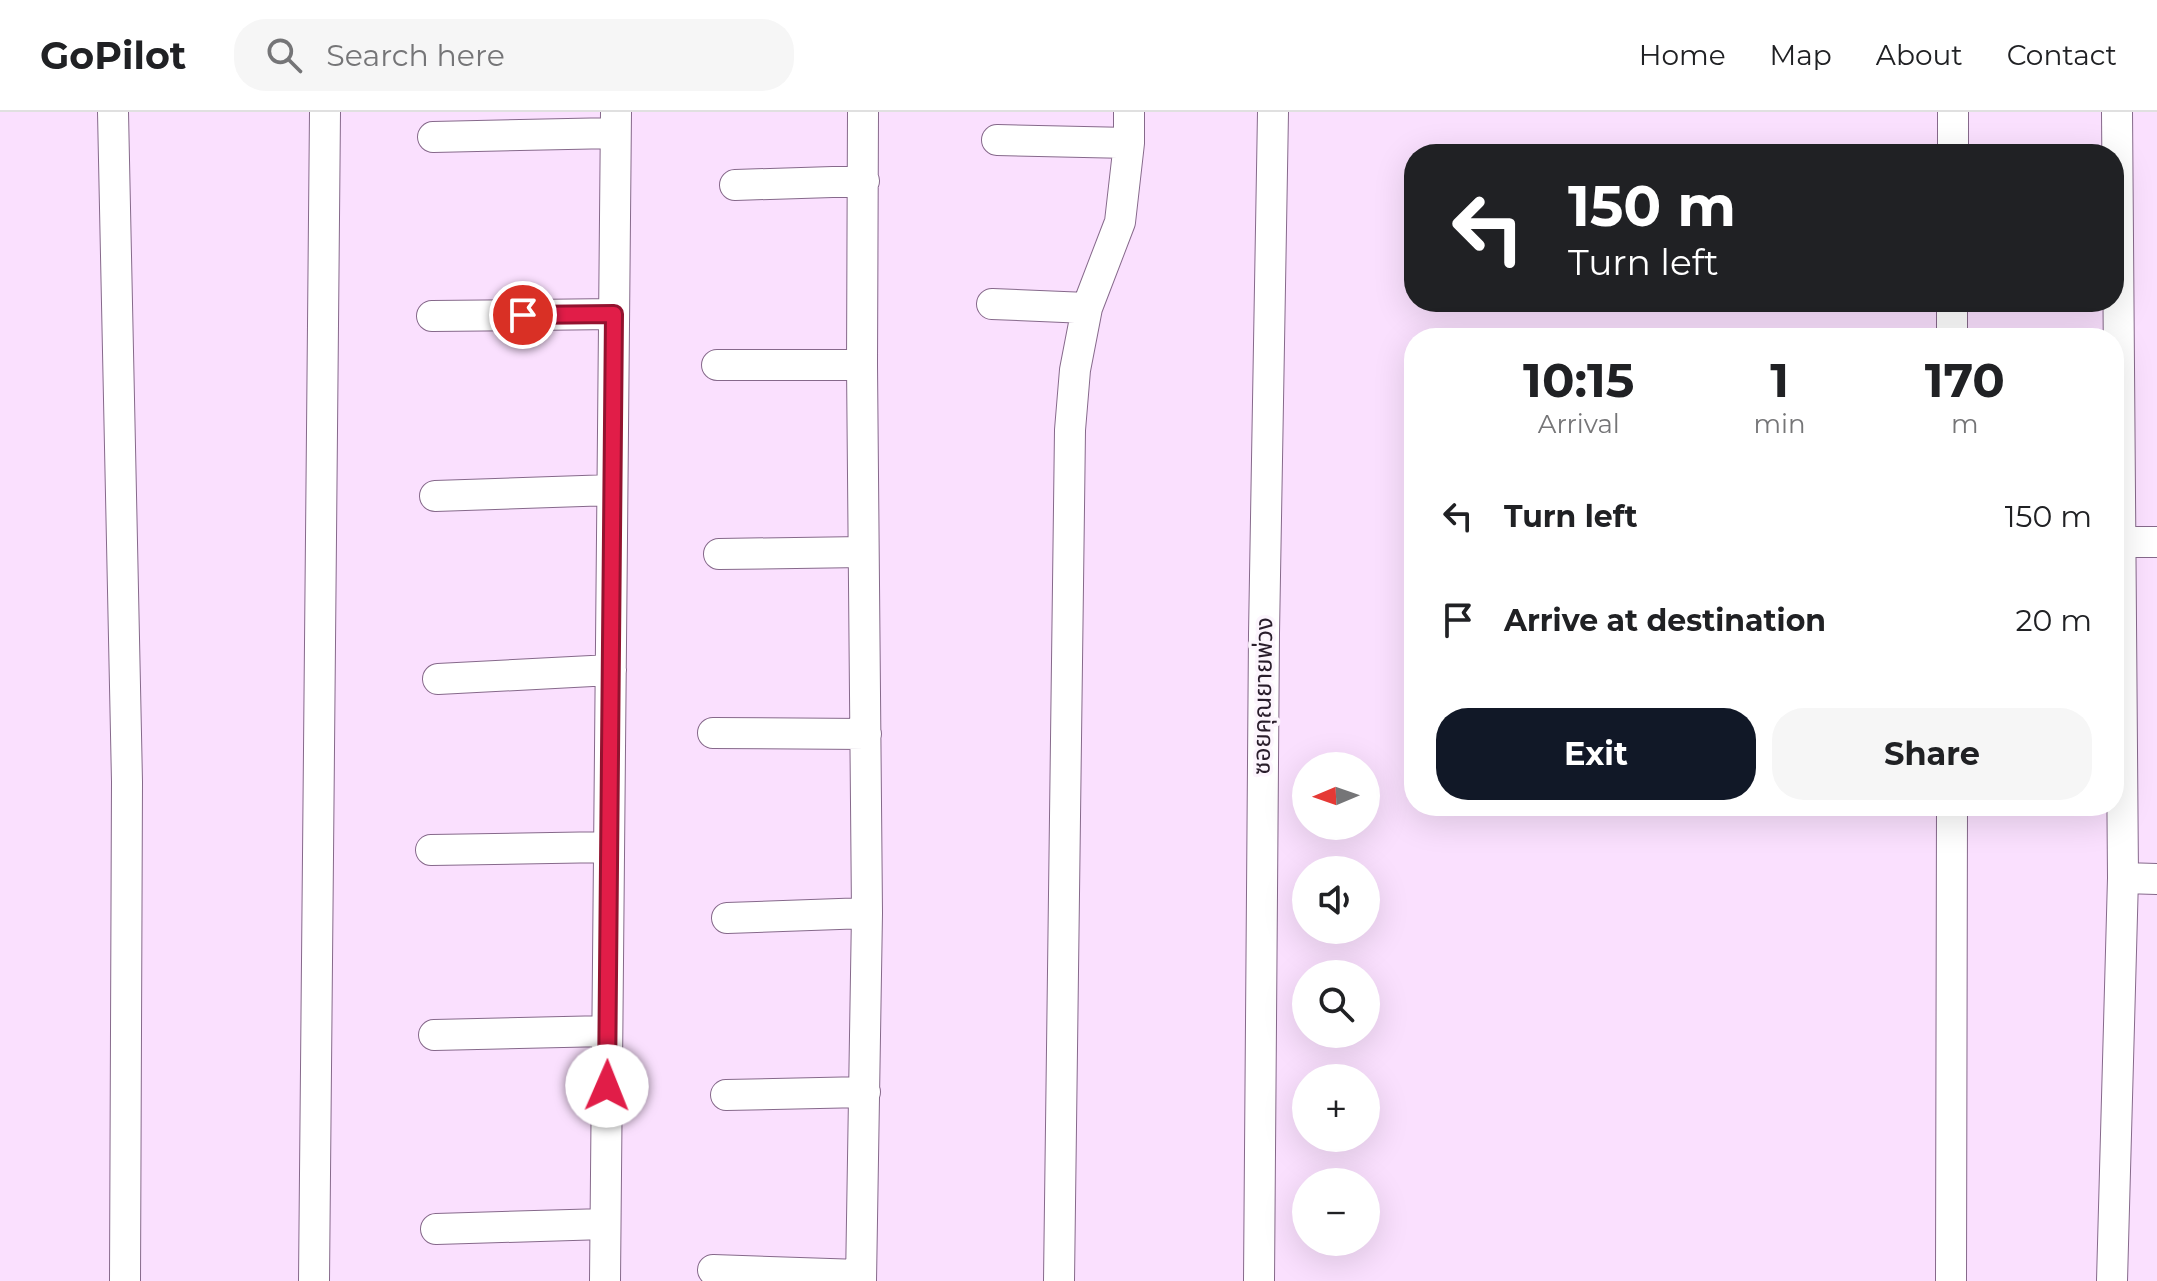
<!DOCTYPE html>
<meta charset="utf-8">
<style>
body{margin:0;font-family:Montserrat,"Noto Sans Thai",sans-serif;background:#f6f6f6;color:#202124;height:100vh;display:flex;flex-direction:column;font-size:30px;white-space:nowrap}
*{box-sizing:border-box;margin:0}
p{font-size:26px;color:#757577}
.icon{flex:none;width:44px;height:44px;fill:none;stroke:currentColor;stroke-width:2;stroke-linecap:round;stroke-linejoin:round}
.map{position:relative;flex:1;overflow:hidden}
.side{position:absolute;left:1404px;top:216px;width:720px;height:488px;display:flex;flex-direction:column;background:#fff;border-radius:32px;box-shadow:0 8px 32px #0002}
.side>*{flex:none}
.hud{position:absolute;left:1404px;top:32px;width:720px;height:168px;border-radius:32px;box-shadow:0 8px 32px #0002;background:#202124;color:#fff;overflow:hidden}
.needle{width:52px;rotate:268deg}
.fabs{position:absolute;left:1292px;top:640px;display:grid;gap:16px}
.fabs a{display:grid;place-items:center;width:88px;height:88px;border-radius:50%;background:#fff;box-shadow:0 8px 32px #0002;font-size:40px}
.pin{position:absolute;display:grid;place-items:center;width:68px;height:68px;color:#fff;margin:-34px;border:4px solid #fff;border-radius:50%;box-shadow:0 2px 8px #0007}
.me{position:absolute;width:88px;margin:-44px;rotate:1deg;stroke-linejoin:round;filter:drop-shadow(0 0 6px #0008)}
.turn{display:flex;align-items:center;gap:28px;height:168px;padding:0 32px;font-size:36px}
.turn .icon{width:104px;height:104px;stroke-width:2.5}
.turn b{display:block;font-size:56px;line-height:68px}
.eta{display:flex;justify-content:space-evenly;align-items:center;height:136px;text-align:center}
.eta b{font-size:48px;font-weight:700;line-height:56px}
.cta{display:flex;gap:16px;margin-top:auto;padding:16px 32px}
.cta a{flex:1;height:92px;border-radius:32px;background:#111827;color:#fff;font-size:32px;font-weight:700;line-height:92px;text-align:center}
.cta a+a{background:#f6f6f6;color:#202124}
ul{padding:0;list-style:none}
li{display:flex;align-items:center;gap:24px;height:104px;padding:0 32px}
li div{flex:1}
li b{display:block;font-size:30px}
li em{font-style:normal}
header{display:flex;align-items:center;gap:48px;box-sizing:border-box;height:112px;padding:0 40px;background:#fff;border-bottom:2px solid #e0e0e0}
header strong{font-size:38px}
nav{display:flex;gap:44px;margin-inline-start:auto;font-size:28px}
.search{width:560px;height:72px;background:#f6f6f6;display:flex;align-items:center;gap:20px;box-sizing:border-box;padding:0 28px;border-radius:32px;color:#757577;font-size:30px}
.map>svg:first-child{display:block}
</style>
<header>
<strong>GoPilot</strong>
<div class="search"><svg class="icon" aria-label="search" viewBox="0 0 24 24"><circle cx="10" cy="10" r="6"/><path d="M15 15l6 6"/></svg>Search here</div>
<nav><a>Home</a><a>Map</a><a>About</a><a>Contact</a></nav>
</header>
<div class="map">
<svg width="2157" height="1169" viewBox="0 0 2157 1169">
<rect width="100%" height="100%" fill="#fae0fe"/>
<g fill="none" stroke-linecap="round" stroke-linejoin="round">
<g stroke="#86698b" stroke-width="32">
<path id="street" d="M113,0L127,670L125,1169
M433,25L615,21
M997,28L1129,31
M1953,42V0
M735,73L864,69
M992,192L1087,196
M432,204L614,202
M1952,226V190
M717,253H862
M435,384L612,378
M2120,430H2157
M719,442L863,440
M438,567L611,558
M713,621L866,622
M431,738L609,735
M2123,766L2157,767
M727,806L867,801
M434,923L607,919
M726,983L865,980
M436,1117L605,1112
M713,1158L860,1163
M314,1169L325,0
M605,1169L616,0
M861,1169L867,801L862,253L863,0
M1059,1169L1070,318L1075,258L1087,196L1120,110L1129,31V0
M1259,1169L1264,522L1273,0
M1951,1169L1952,694
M2112,1169L2123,766L2117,0"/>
</g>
<use href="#street" stroke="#fff" stroke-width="30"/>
</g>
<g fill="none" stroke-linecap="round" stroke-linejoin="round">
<g stroke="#92132f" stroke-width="20">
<path id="route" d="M523,203L614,202L607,974"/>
</g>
<use href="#route" stroke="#e11d48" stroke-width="14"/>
</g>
<g text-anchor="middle" stroke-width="7" stroke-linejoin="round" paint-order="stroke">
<g font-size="24" fill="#281c2a" stroke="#fcf5fd">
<text transform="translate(1263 584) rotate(-89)" y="8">ซอยคุณยายพ่วง</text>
</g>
</g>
</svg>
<div class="fabs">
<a><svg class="needle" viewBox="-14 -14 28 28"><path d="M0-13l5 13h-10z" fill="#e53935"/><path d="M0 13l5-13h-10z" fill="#757577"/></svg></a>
<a><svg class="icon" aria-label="sound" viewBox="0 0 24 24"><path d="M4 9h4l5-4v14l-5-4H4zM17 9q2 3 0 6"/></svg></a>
<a><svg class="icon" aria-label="search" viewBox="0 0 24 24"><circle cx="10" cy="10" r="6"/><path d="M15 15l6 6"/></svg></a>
<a>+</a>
<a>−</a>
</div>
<div class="pin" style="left:523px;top:203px;background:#d93025"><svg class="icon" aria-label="arrive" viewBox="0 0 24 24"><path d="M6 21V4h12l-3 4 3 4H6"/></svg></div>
<svg class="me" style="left:607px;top:974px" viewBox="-20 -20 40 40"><circle r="19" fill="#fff"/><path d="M0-13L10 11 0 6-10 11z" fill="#e11d48"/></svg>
<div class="hud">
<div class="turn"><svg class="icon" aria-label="left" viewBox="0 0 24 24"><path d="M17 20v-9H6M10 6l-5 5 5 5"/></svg><div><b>150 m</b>Turn left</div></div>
</div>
<section class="side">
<div class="eta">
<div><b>10:15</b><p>Arrival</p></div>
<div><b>1</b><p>min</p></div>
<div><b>170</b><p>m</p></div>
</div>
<ul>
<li><svg class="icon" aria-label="left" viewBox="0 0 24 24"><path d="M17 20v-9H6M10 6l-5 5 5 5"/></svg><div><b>Turn left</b></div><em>150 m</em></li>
<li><svg class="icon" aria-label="arrive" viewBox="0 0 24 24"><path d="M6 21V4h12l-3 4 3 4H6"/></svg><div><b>Arrive at destination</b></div><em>20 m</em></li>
</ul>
<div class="cta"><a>Exit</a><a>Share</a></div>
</section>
</div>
